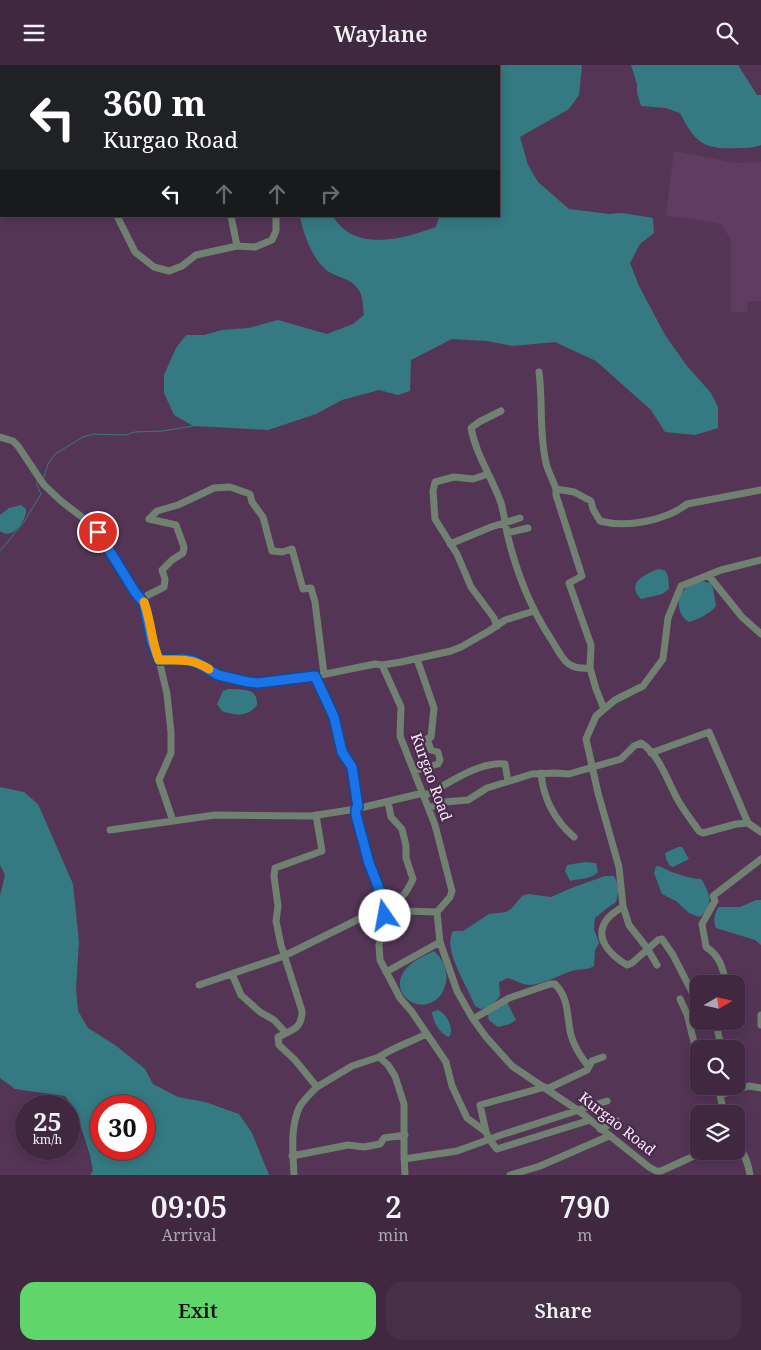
<!DOCTYPE html>
<style>
body{margin:0;font-family:"Noto Serif",serif;background:#463047;color:#f1f3f6;height:100vh;display:flex;flex-direction:column;font-size:19px;white-space:nowrap}
*{box-sizing:border-box;margin:0}
p{font-size:16px;color:#ada6b1}
.icon{flex:none;width:28px;height:28px;fill:none;stroke:currentColor;stroke-width:2;stroke-linecap:round;stroke-linejoin:round}
.map{position:relative;height:1110px;overflow:hidden}
.panel{display:flex;flex-direction:column;background:#3f2840;flex:1}
.panel>*{flex:none}
.banner{position:absolute;left:0px;top:0px;width:500px;height:152px;box-shadow:0 2px 12px #0003,0 0 0 1px #584459;background:#202124;color:#fff;overflow:hidden}
.needle{width:32px;rotate:81deg}
.buttons{position:absolute;left:690px;top:910px;display:grid;gap:10px}
.buttons a{display:grid;place-items:center;width:55px;height:55px;border-radius:10px;background:#3f2840;box-shadow:0 2px 12px #0003,0 0 0 1px #584459;font-size:25px}
.speed{position:absolute;left:15px;top:1030px;display:flex;gap:10px;font-size:25px;font-weight:700;text-align:center}
.speed>*{display:grid;place-content:center;width:65px;height:65px;border-radius:50%;background:#3f2840;box-shadow:0 2px 12px #0003,0 0 0 1px #584459;line-height:1}
.speed small{font-size:12px;font-weight:400}
.speed .limit{border:8px solid #d22;background:#fff;color:#111}
.pin{position:absolute;display:grid;place-items:center;width:42px;height:42px;color:#fff;margin:-21px;border:2px solid #fff;border-radius:50%;box-shadow:0 1px 5px #0007}
.me{position:absolute;width:55px;margin:-28px;rotate:348deg;stroke-linejoin:round;filter:drop-shadow(0 0 4px #0008)}
.turn{display:flex;align-items:center;gap:18px;height:105px;padding:0 20px;font-size:22px}
.turn .icon{width:65px;height:65px;stroke-width:2.5}
.turn b{display:block;font-size:35px;line-height:42px}
.lanes{display:flex;align-items:center;height:48px;padding:0 20px;background:#0003;justify-content:center;gap:25px;direction:ltr}
.lanes .off{opacity:.35}
.eta{display:flex;justify-content:space-evenly;align-items:center;height:85px;text-align:center}
.eta b{font-size:30px;font-weight:600;line-height:35px}
.cta{display:flex;gap:10px;margin-top:auto;padding:10px 20px}
.cta a{flex:1;height:58px;border-radius:15px;background:#60d56a;color:#111;font-size:20px;font-weight:600;line-height:58px;text-align:center}
.cta a+a{background:#463047;color:#f1f3f6}
header{display:flex;justify-content:space-between;align-items:center;height:65px;padding:0 20px;background:#3f2840;font-size:22px;font-weight:600}
.map>svg:first-child{display:block}
</style>
<header><svg class="icon" aria-label="menu" viewBox="0 0 24 24"><path d="M4 6h16M4 12h16M4 18h16"/></svg>Waylane<svg class="icon" aria-label="search" viewBox="0 0 24 24"><circle cx="10" cy="10" r="6"/><path d="M15 15l6 6"/></svg></header>
<div class="map">
<svg width="761" height="1110" viewBox="0 0 761 1110">
<rect width="100%" height="100%" fill="#543556"/>
<path fill="#603b62" d="M674,86L737,98L761,97V236H748L747,247H731V175L721,159L666,150Z"/>
<path fill="#357a82" fill-rule="evenodd" d="M468,0H582L579,30L569,44L520,72L528,100L538,117L569,144L609,149L622,148L653,153L654,168L640,179L630,198L639,221L665,270L687,301L711,328L718,342V363L695,370L665,367L651,345L596,296L555,277L512,281L487,276L452,274L411,295L410,326L398,330L379,325L342,335L316,349L268,365L193,361L174,350L164,328V310L176,283L186,270H204L222,265L249,263L278,255L327,269L353,259L364,250C363,243 363,233 360,227C354,215 341,213 331,208C314,199 303,169 300,151H333C354,188 404,174 436,162L439,151H499V1H467Z
M631,0H738L757,30H761V80C753,83 747,83 738,83C704,85 695,78 680,48L666,43L641,41L637,28V19Z
M21,440L26,444C27,456 12,476 0,466V450L9,443Z
M658,504L665,505L668,511L669,524L662,529L641,534C625,518 646,509 658,504Z
M702,516L710,518L713,523L716,541C710,549 698,554 689,557C678,551 675,534 684,525C688,520 696,518 702,516Z
M228,624C242,625 258,622 257,640C248,652 235,651 222,646L217,639L223,626Z
M0,722L24,727L38,739L73,819L79,877L76,922L78,946L88,963L115,980L145,1004L153,1019L178,1032L205,1037L239,1049L252,1068L269,1110H90L93,1106L90,1090L75,1044L65,1031L15,1024L0,1013V831L5,810L0,800ZM101,1041H144V1084H101Z
M678,782H682L689,794L673,802L670,801L666,794L665,788Z
M585,797L596,798L598,807C591,815 580,813 570,816L565,806L567,800Z
M656,801C662,801 666,805 672,807C681,810 692,814 701,814C710,827 715,843 699,852L689,848L676,836L662,829L654,808Z
M605,811H614C619,820 619,828 616,837L606,844L595,853L594,864L599,878L595,885L594,901C588,905 582,904 575,905C560,909 546,919 530,920C522,920 515,915 508,913L499,917L500,931C495,938 489,942 481,944L475,941C468,922 442,885 453,866H463L489,849L506,847L511,844L522,831L528,829L551,832L574,822Z
M756,835H761V880L755,875L716,863C713,857 714,847 719,842H740Z
M434,886C443,894 448,906 446,917C444,926 441,932 434,936C414,949 389,925 405,905C411,897 425,890 434,886Z
M507,937L516,955L510,959L498,962L489,955L487,948Z
M438,945C446,948 455,964 449,972C440,969 433,957 432,947Z"/>
<g fill="none" stroke-linecap="round" stroke-linejoin="round">
<path stroke="#357a82" stroke-width="1" d="M44,412L48,399L55,389L83,372L93,369L125,370L135,367L163,366L193,361
M0,486L24,457L41,429L37,420V416"/>
<path stroke="#718171" stroke-width="7" d="M253,0L254,1
M39,1L40,0
M115,1V0
M415,1V0
M0,12H1
M117,151L135,187L154,202L169,206L182,201L196,190L237,181L255,182L272,175L276,166V151
M231,151L237,181
M539,307C543,337 539,368 546,398C548,407 553,415 556,424L574,427L591,436L593,444L600,456C626,463 665,456 687,439L761,425
M501,346L479,357L471,363C476,390 492,412 501,438C504,448 505,458 507,468C516,506 529,541 551,574C563,593 565,605 590,603L596,624L604,644
M0,372L13,376L18,381L44,420L61,436L87,456L98,467L116,495L135,527L144,538L152,577L159,595L183,594L194,596L218,610L247,617L258,618L316,611L375,599L382,600L401,597L451,586L461,582L489,566L505,555L534,546
M488,409L473,414L454,412L435,417L433,426L435,454L457,489L471,522L494,553L497,561
M556,424V430L582,511L569,518L591,580L590,603
M507,468L528,463
M450,479L491,462L520,453
M709,511L742,552L761,569
M142,535L148,530L164,522L165,514L162,505L172,495L183,488L184,482L176,460L149,454L157,446L178,440L214,423L230,422L250,429L252,437L263,452L272,486L282,487L292,484L303,524L311,523L315,537L324,609
M159,595L167,629L171,667V688L159,715L173,756
M382,600L401,642L400,671L435,760L452,826L450,832L437,847L440,877L457,926L473,954L486,972L512,1001L579,1046L649,1102L656,1106H661L705,1086
M651,688L709,667L748,758
M414,706L438,699L440,695L438,687L431,685L427,674L431,672L434,643L417,594
M541,708C543,733 555,756 574,772
M423,728L356,744L358,762L384,840L385,851L379,880L380,895L400,933L412,947L446,997L452,1021L467,1053L486,1067L489,1074L497,1084L590,1055
M424,731C447,720 478,696 505,699L508,716
M429,743L445,737L468,735L487,723L532,709L555,708L569,709L621,694L634,681L641,678C660,690 668,718 679,737C685,747 692,756 699,766L703,768L736,759L748,758L761,767
M316,750L322,786L275,803L274,811L278,841L276,856L281,880L302,946C302,964 292,965 278,972L279,980L295,995L317,1022L352,1001L379,992L388,1000L395,1011L404,1039V1090L405,1110
M110,765L215,750L311,751L356,744L358,742L352,702L342,687L334,652L315,611
M384,840C399,840 407,827 413,814L406,793V781L402,764L391,752L388,737
M623,841L629,860L647,883L657,900
M384,849L406,846L437,847
M386,907L440,877
M232,909L241,930L260,947L274,955L286,968
M726,919C723,903 720,891 706,882L702,859L715,836L713,831L761,794
M199,920L284,891L363,852L384,846
M699,931L693,929L673,890L662,874L658,875L632,898L627,900C610,890 592,872 608,853C612,848 619,845 623,841L619,802L598,728L586,674L596,651L615,635L643,621L663,594L668,553L681,521L721,505L761,495
M680,934L687,949L699,997
M761,950V960
M473,954L509,933L550,919H555C570,935 566,950 571,970C574,982 581,992 588,1001
M715,956L722,984
M379,992C394,982 409,978 426,969
M721,1021L720,1030L724,1049
M547,1024L587,1005L592,996L603,992
M720,1030L749,1021L761,1023
M600,1064L617,1056
M486,1067L480,1040L545,1022
M736,1079C745,1088 748,1098 750,1110
M292,1091L348,1080L364,1082L380,1079L384,1073L405,1070
M404,1094L457,1086L501,1070L607,1036
M294,1110C293,1089 290,1063 299,1043C303,1035 311,1028 317,1022
M510,1110L540,1101L609,1071"/>
</g>
<g fill="none" stroke-linecap="round" stroke-linejoin="round">
<g stroke="#114b97" stroke-width="12">
<path id="route" d="M98,467L135,527L144,538L152,577L159,595L183,594L194,596L218,610L248,617L258,618L315,611L334,652L342,687L352,702L358,742L356,744V750L369,798L378,821L385,851"/>
</g>
<use href="#route" stroke="#1a73e8" stroke-width="9"/>
<path stroke="#f59e0b" stroke-width="9" d="M144,537C151,556 151,575 159,595C178,595 192,593 209,604"/>
</g>
<g text-anchor="middle" stroke-width="4.5" stroke-linejoin="round" paint-order="stroke">
<g font-size="15" fill="#fbe7fb" stroke="#492b4b">
<text transform="translate(431 712) rotate(70)" y="5">Kurgao Road</text>
<text transform="translate(617 1059) rotate(38)" y="5">Kurgao Road</text>
</g>
</g>
</svg>
<div class="buttons">
<a><svg class="needle" viewBox="-14 -14 28 28"><path d="M0-13l5 13h-10z" fill="#e53935"/><path d="M0 13l5-13h-10z" fill="#ada6b1"/></svg></a>
<a><svg class="icon" aria-label="search" viewBox="0 0 24 24"><circle cx="10" cy="10" r="6"/><path d="M15 15l6 6"/></svg></a>
<a><svg class="icon" aria-label="layers" viewBox="0 0 24 24"><path d="M12 4l9 5-9 5-9-5zM3 14l9 5 9-5"/></svg></a>
</div>
<div class="speed"><div>25<small>km/h</small></div><div class="limit">30</div></div>
<div class="pin" style="left:98px;top:467px;background:#d93025"><svg class="icon" aria-label="arrive" viewBox="0 0 24 24"><path d="M6 21V4h12l-3 4 3 4H6"/></svg></div>
<svg class="me" style="left:385px;top:851px" viewBox="-20 -20 40 40"><circle r="19" fill="#fff"/><path d="M0-13L10 11 0 6-10 11z" fill="#1a73e8"/></svg>
<div class="banner">
<div class="turn"><svg class="icon" aria-label="left" viewBox="0 0 24 24"><path d="M17 20v-9H6M10 6l-5 5 5 5"/></svg><div><b>360 m</b>Kurgao Road</div></div>
<div class="lanes"><svg class="icon" aria-label="left" viewBox="0 0 24 24"><path d="M17 20v-9H6M10 6l-5 5 5 5"/></svg><svg class="icon off" aria-label="ahead" viewBox="0 0 24 24"><path d="M12 20V5M6 11l6-6 6 6"/></svg><svg class="icon off" aria-label="ahead" viewBox="0 0 24 24"><path d="M12 20V5M6 11l6-6 6 6"/></svg><svg class="icon off" aria-label="right" viewBox="0 0 24 24"><path d="M7 20v-9h11M14 6l5 5-5 5"/></svg></div>
</div>
</div>
<section class="panel">
<div class="eta">
<div><b>09:05</b><p>Arrival</p></div>
<div><b>2</b><p>min</p></div>
<div><b>790</b><p>m</p></div>
</div>
<div class="cta"><a>Exit</a><a>Share</a></div>
</section>
